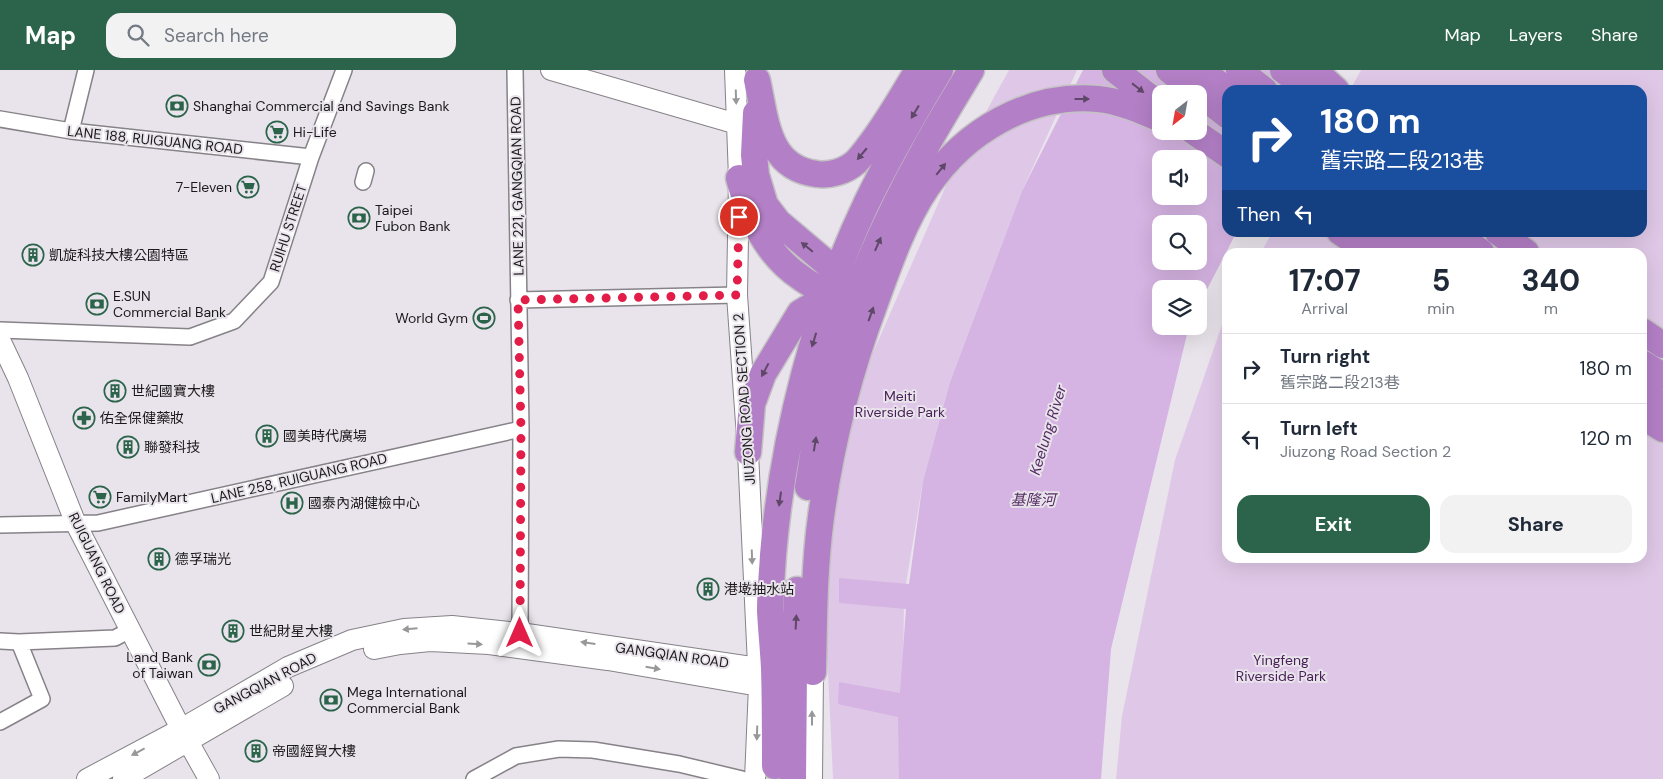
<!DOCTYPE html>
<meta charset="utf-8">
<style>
body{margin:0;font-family:"DM Sans","Noto Sans TC",sans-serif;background:#f2f2f3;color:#1f2937;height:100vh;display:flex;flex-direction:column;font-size:19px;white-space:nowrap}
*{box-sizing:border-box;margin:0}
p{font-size:16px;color:#747a83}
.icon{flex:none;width:28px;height:28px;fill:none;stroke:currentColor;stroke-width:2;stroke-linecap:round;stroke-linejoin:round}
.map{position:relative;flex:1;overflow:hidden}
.drawer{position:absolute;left:1222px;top:178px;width:425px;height:315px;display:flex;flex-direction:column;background:#fff;border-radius:15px;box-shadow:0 5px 20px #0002}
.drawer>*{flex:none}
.top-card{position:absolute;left:1222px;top:15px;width:425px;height:152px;border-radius:15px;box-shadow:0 5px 20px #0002;background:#1a4fa0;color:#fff;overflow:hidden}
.needle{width:32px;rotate:211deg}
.buttons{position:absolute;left:1152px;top:15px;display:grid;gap:10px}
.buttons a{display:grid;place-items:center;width:55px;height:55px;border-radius:10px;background:#fff;box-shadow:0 5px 20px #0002;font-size:25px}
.pin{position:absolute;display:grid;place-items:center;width:42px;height:42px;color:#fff;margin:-21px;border:2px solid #fff;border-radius:50%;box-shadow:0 1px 5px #0007}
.me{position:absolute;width:55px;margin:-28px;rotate:0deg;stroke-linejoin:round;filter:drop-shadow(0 0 4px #0008)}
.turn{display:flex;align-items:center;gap:18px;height:105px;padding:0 15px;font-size:22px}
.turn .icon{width:65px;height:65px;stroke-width:2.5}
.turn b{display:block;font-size:35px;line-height:42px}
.then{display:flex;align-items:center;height:48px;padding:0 15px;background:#0003;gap:10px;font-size:19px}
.eta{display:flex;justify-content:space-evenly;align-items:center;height:85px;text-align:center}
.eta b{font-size:30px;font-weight:700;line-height:35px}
.action{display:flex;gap:10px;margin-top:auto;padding:10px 15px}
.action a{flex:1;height:58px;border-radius:15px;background:#2c644b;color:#fff;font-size:20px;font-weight:700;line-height:58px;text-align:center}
.action a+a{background:#f2f2f3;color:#1f2937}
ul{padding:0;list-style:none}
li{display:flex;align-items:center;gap:15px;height:70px;padding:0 15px;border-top:1px solid #e0e1e3}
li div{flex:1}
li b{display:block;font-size:19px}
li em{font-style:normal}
header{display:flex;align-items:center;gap:30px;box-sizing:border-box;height:70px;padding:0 25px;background:#2c644b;color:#fff}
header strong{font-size:24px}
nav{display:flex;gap:28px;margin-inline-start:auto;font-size:18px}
.search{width:350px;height:45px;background:#f2f2f3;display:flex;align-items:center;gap:12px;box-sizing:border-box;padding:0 18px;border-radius:15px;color:#747a83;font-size:19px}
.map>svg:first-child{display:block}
</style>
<header>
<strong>Map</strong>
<div class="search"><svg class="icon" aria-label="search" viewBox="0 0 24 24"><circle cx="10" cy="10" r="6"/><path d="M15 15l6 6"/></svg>Search here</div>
<nav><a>Map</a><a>Layers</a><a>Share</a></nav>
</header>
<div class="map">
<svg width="1663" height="709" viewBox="0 0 1663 709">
<rect width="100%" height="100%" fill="#e9e4eb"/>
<path fill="#dfc8e7" d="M1009,0H1077L1022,121L950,312L923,411L904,526L902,709H833L827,581V479L839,404L865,301L948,111Z
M1361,0H1663V709H1116L1122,646L1175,390L1222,255L1227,245L1228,488H1642V182H1261L1272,163L1642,162V20H1350Z"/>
<path fill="#d5b3e2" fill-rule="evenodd" d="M1083,0H1320L1310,20H1228V162L1236,163L1199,235V219H1161V256H1189L1111,579L1101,709H899L898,647L838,634L839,612L900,623L906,539L839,533V508L909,514L923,411L950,312L1022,121ZM1161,24H1199V61H1161ZM1161,89H1199V126H1161ZM1161,154H1199V191H1161Z"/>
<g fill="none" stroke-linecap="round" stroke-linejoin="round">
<g stroke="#868288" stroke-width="18">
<path id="street" d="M515,0L521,359L520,563
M0,49L71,61L311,87
M71,61L86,0
M363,112L366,101
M518,230L737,225
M0,260L190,267L234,251L271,212L311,87L344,0
M0,455L98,453L521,359
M0,571L19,572L115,568L130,560
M0,652L42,629L19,572
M474,709L516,686L559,679L593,680L679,694L742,709"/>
</g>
<g stroke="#868288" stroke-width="22">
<path id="secondary" d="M551,0L737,54
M735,0L739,108L737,225L748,382L759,616L755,709
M0,270L18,308L76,454L181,659L209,709
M374,579L400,574L430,571L489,574L608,590L759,616L789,619
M87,709L181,659L288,597L352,570L404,559L452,556L520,563L758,598L813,602L812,709
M123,709L283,616"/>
</g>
<g stroke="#c4c3c4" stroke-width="29">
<path id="highway" d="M1115,0L1161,36
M1169,0L1228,46
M1201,0L1228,21
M1239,0L1264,20
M1283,0L1309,20
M1314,0L1336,20
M757,10C766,50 767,98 817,104C830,106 846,101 856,92C863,85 869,76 875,68C891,46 904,23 918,0
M756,43L754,85L756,105L765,135L778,152L849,212
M1193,61L1228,85
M739,108C749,147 766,184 800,207C809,214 820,219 830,225L800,243L763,304L752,334L748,382
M1340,162L1370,182
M1379,162L1406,182
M1415,162L1442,182
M1453,162L1481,182
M1498,162L1526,182
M1642,261L1663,275
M1642,293L1663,306
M1642,322L1663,335
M1642,346L1663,359
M808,417C813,390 815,362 822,335C843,246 879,161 923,82C938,54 955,27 971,0
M813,602C814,551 814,498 821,447C831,374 849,302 875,233C889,194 904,151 927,117C965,61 1029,23 1098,29C1120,31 1142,41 1161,49
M775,696C775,663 775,631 774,598C773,579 771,560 770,541C770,523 772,503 773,485C783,365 815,241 867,132C889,87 914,43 940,0
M793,709L794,601L797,520"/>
</g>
<use href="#street" stroke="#fff" stroke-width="15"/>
<use href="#secondary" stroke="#fff" stroke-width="20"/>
<use href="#highway" stroke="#b37fc6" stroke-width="26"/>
</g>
<defs><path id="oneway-solid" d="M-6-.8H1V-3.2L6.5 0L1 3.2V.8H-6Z" transform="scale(1.25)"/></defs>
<g fill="#5f4768">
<use href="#oneway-solid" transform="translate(1138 18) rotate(38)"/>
<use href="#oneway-solid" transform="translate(1082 29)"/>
<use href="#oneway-solid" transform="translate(915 42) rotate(121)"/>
<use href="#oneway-solid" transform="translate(862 84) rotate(130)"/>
<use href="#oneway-solid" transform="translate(941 99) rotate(-51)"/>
<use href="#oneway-solid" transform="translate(878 174) rotate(-66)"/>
<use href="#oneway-solid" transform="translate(807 177) rotate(-141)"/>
<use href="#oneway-solid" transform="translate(871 244) rotate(-70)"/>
<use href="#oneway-solid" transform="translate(814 270) rotate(107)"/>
<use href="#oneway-solid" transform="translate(765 300) rotate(118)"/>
<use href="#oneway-solid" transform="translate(815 374) rotate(-81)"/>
<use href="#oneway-solid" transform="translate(780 429) rotate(98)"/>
<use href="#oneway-solid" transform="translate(796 552) rotate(-87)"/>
</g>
<g fill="#989898">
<use href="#oneway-solid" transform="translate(736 27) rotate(88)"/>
<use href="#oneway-solid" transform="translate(752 487) rotate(88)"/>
<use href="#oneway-solid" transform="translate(410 559) rotate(175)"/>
<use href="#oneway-solid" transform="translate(588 573) rotate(-172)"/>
<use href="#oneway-solid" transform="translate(475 574) rotate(3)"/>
<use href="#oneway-solid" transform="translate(653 598) rotate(10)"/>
<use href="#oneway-solid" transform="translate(812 648) rotate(-90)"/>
<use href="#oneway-solid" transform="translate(757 663) rotate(92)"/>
<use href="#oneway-solid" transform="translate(138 682) rotate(152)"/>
</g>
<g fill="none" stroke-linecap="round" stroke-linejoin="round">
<path stroke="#e11d48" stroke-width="9" stroke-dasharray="0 16.2" d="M520,563L521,359L518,230L737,225L739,147"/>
</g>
<defs>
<g id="bank-ring" transform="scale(1.125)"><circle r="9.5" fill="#e9e4eb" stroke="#2c644b" stroke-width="1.5"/><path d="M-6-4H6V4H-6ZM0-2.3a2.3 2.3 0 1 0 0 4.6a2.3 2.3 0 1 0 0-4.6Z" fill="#2c644b"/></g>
<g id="supermarket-ring" transform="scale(1.125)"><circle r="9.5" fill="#e9e4eb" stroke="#2c644b" stroke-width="1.5"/><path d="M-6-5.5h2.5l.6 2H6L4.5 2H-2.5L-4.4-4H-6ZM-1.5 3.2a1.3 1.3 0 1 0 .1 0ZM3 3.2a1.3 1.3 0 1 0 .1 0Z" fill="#2c644b"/></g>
<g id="building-ring" transform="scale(1.125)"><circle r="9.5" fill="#e9e4eb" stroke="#2c644b" stroke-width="1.5"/><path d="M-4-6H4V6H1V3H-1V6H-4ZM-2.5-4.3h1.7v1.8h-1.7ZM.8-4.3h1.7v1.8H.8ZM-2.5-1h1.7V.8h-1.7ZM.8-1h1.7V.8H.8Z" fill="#2c644b"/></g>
<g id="stadium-ring" transform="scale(1.125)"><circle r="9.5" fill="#e9e4eb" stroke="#2c644b" stroke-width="1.5"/><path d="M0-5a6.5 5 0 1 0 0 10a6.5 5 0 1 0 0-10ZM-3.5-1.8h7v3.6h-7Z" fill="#2c644b"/></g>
<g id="pharmacy-ring" transform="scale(1.125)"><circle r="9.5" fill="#e9e4eb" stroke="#2c644b" stroke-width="1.5"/><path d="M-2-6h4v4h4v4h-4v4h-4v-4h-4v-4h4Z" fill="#2c644b"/></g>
<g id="hospital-ring" transform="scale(1.125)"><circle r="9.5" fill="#e9e4eb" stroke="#2c644b" stroke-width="1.5"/><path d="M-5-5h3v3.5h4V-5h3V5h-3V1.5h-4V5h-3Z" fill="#2c644b"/></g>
</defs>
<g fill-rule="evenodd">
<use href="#bank-ring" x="177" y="36"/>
<use href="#supermarket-ring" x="277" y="62"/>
<use href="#supermarket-ring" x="248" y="117"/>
<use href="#bank-ring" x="359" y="148"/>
<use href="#building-ring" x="33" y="185"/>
<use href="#bank-ring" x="97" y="234"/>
<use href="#stadium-ring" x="484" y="248"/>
<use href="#building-ring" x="115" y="321"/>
<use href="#pharmacy-ring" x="84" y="348"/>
<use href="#building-ring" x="267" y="366"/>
<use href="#building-ring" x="128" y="377"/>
<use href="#supermarket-ring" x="100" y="427"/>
<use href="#hospital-ring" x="292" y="433"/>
<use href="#building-ring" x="159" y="489"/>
<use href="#building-ring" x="708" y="519"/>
<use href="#building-ring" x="233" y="561"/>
<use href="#bank-ring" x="209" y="595"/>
<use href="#bank-ring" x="331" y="630"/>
<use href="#building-ring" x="256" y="681"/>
</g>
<g text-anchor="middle" stroke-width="4" stroke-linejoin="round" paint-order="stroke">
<g font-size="14" fill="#1b191b" stroke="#e9e4eb" text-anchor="start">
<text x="193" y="41">Shanghai Commercial and Savings Bank</text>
<text x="293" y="67">Hi-Life</text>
<text x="232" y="122" text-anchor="end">7-Eleven</text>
<text x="375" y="145">Taipei<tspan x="375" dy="16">Fubon Bank</tspan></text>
<text x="49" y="190">凱旋科技大樓公園特區</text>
<text x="113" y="231">E.SUN<tspan x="113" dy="16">Commercial Bank</tspan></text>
<text x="468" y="253" text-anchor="end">World Gym</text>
<text x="131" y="326">世紀國寶大樓</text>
<text x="100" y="353">佑全保健藥妝</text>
<text x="283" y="371">國美時代廣場</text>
<text x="144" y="382">聯發科技</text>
<text x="116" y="432">FamilyMart</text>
<text x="308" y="438">國泰內湖健檢中心</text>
<text x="175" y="494">德孚瑞光</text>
<text x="724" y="524">港墘抽水站</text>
<text x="249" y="566">世紀財星大樓</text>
<text x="193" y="592" text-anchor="end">Land Bank<tspan x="193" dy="16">of Taiwan</tspan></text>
<text x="347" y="627">Mega International<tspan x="347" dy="16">Commercial Bank</tspan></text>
<text x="272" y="686">帝國經貿大樓</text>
</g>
<g font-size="14" fill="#1b191b" stroke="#e9e4eb">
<text transform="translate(155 70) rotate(6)" y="5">LANE 188, RUIGUANG ROAD</text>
<text transform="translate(517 116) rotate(-91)" y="5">LANE 221, GANGQIAN ROAD</text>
<text transform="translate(288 158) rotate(-72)" y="5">RUIHU STREET</text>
<text transform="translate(744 329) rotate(-94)" y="5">JIUZONG ROAD SECTION 2</text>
<text transform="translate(299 408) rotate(-13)" y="5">LANE 258, RUIGUANG ROAD</text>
<text transform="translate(97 493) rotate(64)" y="5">RUIGUANG ROAD</text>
<text transform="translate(672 585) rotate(8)" y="5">GANGQIAN ROAD</text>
<text transform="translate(265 613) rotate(-28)" y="5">GANGQIAN ROAD</text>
</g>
<g font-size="14" fill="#4a2058" stroke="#e9e4eb">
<text x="900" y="331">Meiti<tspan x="900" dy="16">Riverside Park</tspan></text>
<text x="1281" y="595">Yingfeng<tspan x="1281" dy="16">Riverside Park</tspan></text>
</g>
<g font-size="15" font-style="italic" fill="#552b64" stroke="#e9e4eb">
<text transform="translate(1048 360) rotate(-73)" y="5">Keelung River</text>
<text x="1033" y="435">基隆河</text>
</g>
</g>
</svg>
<div class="buttons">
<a><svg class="needle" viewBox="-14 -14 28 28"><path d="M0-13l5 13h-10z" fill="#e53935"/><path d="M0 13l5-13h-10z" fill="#747a83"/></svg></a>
<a><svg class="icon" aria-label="sound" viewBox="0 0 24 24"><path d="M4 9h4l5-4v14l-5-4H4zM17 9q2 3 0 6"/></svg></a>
<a><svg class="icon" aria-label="search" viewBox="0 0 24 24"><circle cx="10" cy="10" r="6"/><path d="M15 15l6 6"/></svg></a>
<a><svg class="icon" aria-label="layers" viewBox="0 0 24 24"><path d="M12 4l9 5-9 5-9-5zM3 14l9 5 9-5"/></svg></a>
</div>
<div class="pin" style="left:739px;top:147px;background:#d93025"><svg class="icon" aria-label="arrive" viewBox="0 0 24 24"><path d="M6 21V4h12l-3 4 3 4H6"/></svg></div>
<svg class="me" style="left:520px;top:563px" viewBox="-20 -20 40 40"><path d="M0-17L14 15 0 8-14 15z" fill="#e11d48" stroke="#fff" stroke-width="4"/></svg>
<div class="top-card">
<div class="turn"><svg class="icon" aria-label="right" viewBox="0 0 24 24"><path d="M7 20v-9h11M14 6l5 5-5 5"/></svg><div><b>180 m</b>舊宗路二段213巷</div></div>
<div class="then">Then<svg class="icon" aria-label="left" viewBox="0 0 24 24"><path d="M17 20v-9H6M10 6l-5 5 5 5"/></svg></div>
</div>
<section class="drawer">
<div class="eta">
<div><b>17:07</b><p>Arrival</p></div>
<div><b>5</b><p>min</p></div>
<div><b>340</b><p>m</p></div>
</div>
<ul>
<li><svg class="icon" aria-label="right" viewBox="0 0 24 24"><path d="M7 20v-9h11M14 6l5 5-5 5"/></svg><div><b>Turn right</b><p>舊宗路二段213巷</p></div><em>180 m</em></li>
<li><svg class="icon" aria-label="left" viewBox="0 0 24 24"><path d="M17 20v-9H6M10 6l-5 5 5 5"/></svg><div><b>Turn left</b><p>Jiuzong Road Section 2</p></div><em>120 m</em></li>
</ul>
<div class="action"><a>Exit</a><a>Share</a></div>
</section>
</div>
